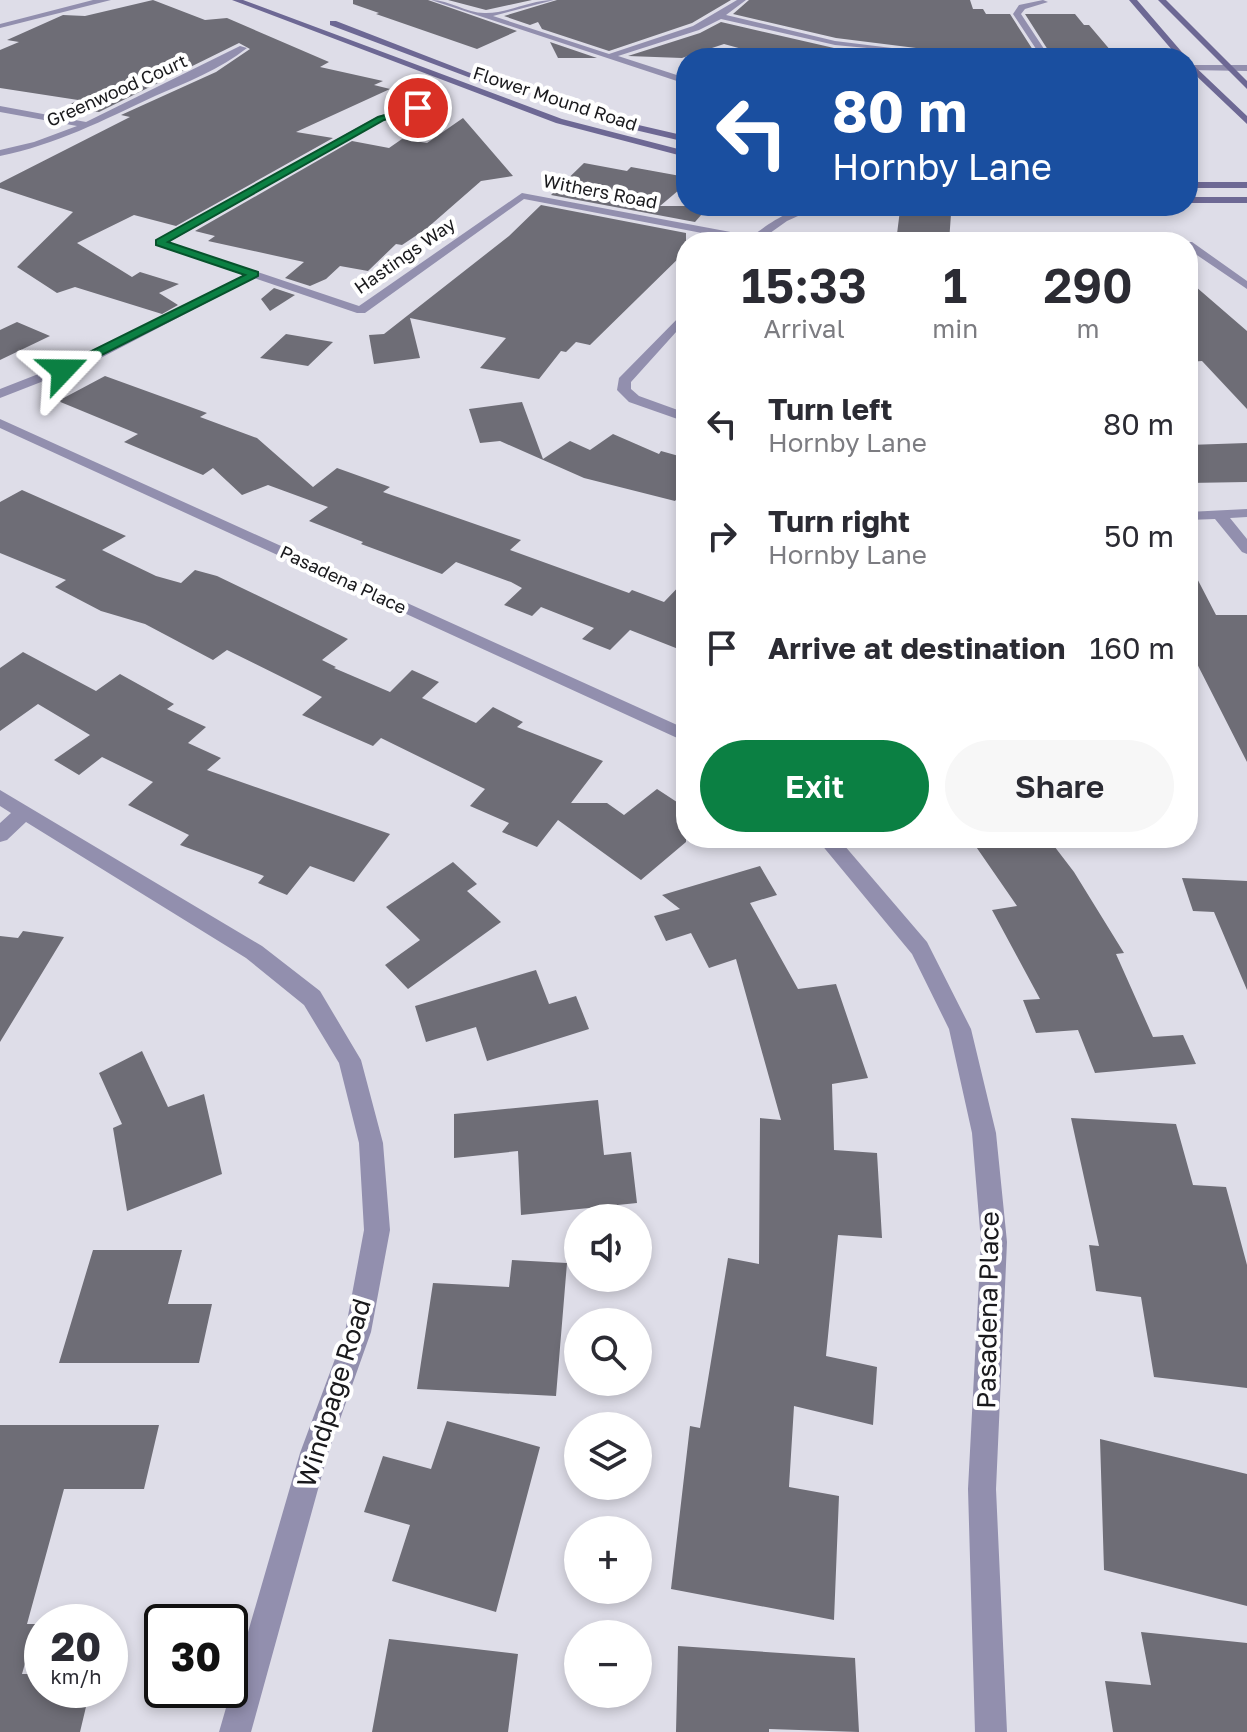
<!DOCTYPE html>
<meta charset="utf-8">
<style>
body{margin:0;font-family:"Golos Text",sans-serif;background:#f7f7f7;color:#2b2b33;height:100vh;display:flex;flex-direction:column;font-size:30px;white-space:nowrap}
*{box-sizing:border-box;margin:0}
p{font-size:26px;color:#7c7c81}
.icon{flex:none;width:44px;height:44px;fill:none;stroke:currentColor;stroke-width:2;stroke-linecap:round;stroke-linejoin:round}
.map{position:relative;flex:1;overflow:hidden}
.panel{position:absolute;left:676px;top:232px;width:522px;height:616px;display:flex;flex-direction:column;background:#fff;border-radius:32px;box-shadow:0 4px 12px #0003}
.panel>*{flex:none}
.top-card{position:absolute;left:676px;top:48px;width:522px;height:168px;border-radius:32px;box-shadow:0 4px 12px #0003;background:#1a4fa0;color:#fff;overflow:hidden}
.fabs{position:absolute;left:564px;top:1204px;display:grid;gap:16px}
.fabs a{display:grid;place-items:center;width:88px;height:88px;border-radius:50%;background:#fff;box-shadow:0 4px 12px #0003;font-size:40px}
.speed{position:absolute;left:24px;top:1604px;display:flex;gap:16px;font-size:40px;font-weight:700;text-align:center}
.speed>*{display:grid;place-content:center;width:104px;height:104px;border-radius:50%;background:#fff;box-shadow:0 4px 12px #0003;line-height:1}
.speed small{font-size:20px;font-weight:400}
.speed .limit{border:4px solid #111;border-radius:12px;background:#fff;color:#111}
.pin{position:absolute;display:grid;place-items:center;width:68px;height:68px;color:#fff;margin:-34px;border:4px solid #fff;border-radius:50%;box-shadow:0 2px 8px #0007}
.me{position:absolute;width:88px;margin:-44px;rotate:67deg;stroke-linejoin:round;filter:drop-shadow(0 0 6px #0008)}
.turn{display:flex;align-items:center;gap:28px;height:168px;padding:0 24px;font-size:36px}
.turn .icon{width:104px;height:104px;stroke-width:2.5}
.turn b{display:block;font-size:56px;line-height:68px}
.eta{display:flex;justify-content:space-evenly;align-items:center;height:136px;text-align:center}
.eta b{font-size:48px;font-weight:600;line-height:56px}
.button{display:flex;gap:16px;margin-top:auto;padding:16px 24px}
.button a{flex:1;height:92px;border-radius:48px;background:#0b8043;color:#fff;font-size:32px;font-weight:600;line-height:92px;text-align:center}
.button a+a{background:#f7f7f7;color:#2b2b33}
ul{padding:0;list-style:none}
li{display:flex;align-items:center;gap:24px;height:112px;padding:0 24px}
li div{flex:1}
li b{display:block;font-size:30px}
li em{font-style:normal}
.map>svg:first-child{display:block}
</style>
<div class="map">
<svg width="1247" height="1732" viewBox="0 0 1247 1732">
<rect width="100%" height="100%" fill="#dedde8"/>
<path fill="#6e6d76" d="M153,0L205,20L227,18L329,62L320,67L383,81L374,85L390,89L296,132L333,138L176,226L134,215L77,243L132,277L140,272L179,284L159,293L178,305L162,314L75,287L57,293L17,267L73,212L0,188V183L130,117L121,115L216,72L250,49L239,43L99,112L65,107L78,100L0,88V50L19,42L7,40L63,15L85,16Z
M353,0H428L517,31L477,49L376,14L379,13L353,4Z
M448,0H532L486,10Z
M557,0H731L692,23L609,51L542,29L538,22L530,25L504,16Z
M749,0H970L973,9H983L986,14H1010L1033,50H965L964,54L836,38L733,14Z
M1025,14H1075L1084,25H1089L1117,58H1073L1067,50H1048Z
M721,22L834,48L941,58H775L724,44L682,58L628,56L700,33Z
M550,42L597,58H558Z
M463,118L513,176L481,181L426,229L402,245L396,244L368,271L340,266L326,279L310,286L285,278L304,262L208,241L215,236L195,231L352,141L389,148L402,139L427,143Z
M584,163L627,171L631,167L686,177V184L660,206H709L695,222L551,195Z
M541,205L686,233V251L590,345L576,342L566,352L561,351L539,379L480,368L506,338L410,318L420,358L374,364L369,335L384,334L509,236Z
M900,210L951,214L949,242H896Z
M1188,280L1247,331V409L1202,361L1188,362Z
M274,288L295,295L270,311L261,299Z
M17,322L50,336L0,360V330Z
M286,334L333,342L308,366L260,358Z
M105,376L207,413L200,417L257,438L313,487L337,468L390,487L383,492L521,540L510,550L629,593L632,590L664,602L686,579V652L630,630L610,650L582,639L594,628L541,607L532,616L504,605L522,588L511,582L456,562L442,574L361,544L363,542L309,521L328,507L268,485L242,495L213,468L203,475L124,442L138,434L58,401Z
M522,402L543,459L570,441L590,450L613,434L659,454L661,451L686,458V488L675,501L584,478L500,441L480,443L469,409Z
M1247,443V482L1188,483V445Z
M22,490L126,536L102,550L156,576L181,583L195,570L217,576L348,639L322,660L336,667L334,668L390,692L412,670L439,682L422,698L476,723L493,707L523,722L517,727L603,761L571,803H607L624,815L657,789L686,808V842L641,880L558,820L537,847L502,832L509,823L470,806L485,789L381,738L373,746L302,715L322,697L227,650L213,660L145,624L101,611L55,587L66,580L0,553V502Z
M1188,561L1216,615H1247V762L1188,646Z
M23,652L96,691L120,674L174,704L167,709L206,727L188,743L221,758L207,770L390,834L354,882L310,866L287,895L258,883L264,876L180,845L189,835L128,805L153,782L102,757L79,775L54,760L90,735L38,704L0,731V668Z
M970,838H1048L1074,872L1124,953L1116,954L1153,1037L1183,1035L1196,1064L1095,1073L1078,1030L1036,1033L1023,1000L1040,999L992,910L1017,906Z
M453,862L477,884L467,891L501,922L408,989L385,965L420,940L386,907Z
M760,866L777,895L750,903L798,989L836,984L868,1078L832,1084L834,1150L877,1153L882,1238L838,1235L826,1356L877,1367L873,1425L794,1406L789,1487L839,1496L834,1620L671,1589L690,1426L700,1428L728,1258L759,1264L760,1118L781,1120L736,959L709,968L691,933L666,941L654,916L680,909L662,895Z
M1182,878L1247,881V990L1214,912L1193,911Z
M23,931L64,937L0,1042V936L18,938Z
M536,970L549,1004L576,996L589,1029L487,1061L476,1027L426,1042L415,1006Z
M142,1051L168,1107L204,1094L222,1174L127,1211L113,1128L122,1124L99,1073Z
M598,1100L604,1155L631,1152L637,1203L521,1215L518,1151L454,1158V1114Z
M1071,1118L1176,1124L1193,1185L1226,1187L1247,1265V1388L1154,1377L1141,1297L1096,1291L1089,1245L1099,1246Z
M93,1250H182L168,1304H212L199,1363H59Z
M512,1260L567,1263L556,1396L417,1389L433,1283L509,1287Z
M447,1421L540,1447L496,1612L392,1581L410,1525L364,1512L383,1456L431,1469Z
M0,1425H159L144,1489H64L27,1624H36L22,1674H42V1690H90L80,1732H0Z
M1100,1439L1247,1474V1606L1104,1570Z
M1141,1632L1247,1643V1732H1113L1105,1681L1151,1685Z
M389,1639L518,1654L508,1732H372Z
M678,1646L855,1658L859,1732L769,1729V1732H676Z"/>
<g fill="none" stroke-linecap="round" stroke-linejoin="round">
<path fill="#928fae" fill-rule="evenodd" d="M93,0H111L0,28V24Z
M431,0C450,0 468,14 486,13C509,13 530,0 554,0L493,16L609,54L693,26L737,0H746L726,15L835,41L973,58L835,45L721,19L699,30L618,56L686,78V84Z
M1043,0L1048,2L1025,9L1021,14L1050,58H1042L1013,14L1019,5Z
M240,46L247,48C221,69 185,83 155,96C104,120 55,145 0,156V150L34,142L77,126L0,112V106L86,122Z
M1192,65H1247V71L1189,70Z
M418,105L421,110L384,120L169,242L359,306L522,193L752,236C773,221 793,206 820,206L787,221L763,238L772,242H749L524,199L365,313H357L254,278L95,361L0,398V389L87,355L244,275L156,245V241L378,116Z
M1184,242H1192L1247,281V289L1188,249V242Z
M686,310V321L631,382V389L639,396L686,413V422L629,402L617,390L619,378Z
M0,419L686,729V742L0,428Z
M1247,509V517L1230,518L1247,539V554L1242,552L1215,519L1188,520V512Z
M0,790L262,946L320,991L361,1060L383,1143L390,1230L371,1332L328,1453L251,1732H219L300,1453L345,1332L364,1230L359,1143L339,1063L304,1005L246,958L26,822L7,840L0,842V823L11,813L0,806Z
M816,838H838L927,942L971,1029L996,1133L1007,1242L996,1489L1007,1732H975L968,1489L981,1242L972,1133L949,1029L912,954Z"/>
<path fill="#6d6894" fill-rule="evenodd" d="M232,0H243L562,119L686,151V157L556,123Z
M1129,0H1137L1187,58H1179Z
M1158,0H1166L1247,81V89Z
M330,21H336L491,81L484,83L330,25Z
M1188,60L1247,116V124L1188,68Z
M604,117L686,136V142L601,122Z
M1188,182H1247V188H1188Z
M1188,197H1247V203H1188Z"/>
</g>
<path fill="#0b8043" stroke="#07532c" stroke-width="2" d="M418,106L421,110L384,120L168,242L258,272V276L68,372H59V367L245,275L156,245V240L378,117Z"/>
<g text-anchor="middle" stroke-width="8" stroke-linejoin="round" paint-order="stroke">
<g font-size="18" fill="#19191c" stroke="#fff">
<text transform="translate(117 91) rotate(-24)" y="6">Greenwood Court</text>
<text transform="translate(555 99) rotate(18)" y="6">Flower Mound Road</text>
<text transform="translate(600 192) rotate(11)" y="6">Withers Road</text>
<text transform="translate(405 256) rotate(-35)" y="6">Hastings Way</text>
<text transform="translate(343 580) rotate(25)" y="6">Pasadena Place</text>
</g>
<g font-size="26" fill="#19191c" stroke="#fff">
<text transform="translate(988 1310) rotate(-89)" y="9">Pasadena Place</text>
<text transform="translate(334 1393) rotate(-73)" y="9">Windpage Road</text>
</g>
</g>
</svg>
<div class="fabs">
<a><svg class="icon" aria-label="sound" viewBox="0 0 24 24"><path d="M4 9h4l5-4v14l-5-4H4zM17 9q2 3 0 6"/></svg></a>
<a><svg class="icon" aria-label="search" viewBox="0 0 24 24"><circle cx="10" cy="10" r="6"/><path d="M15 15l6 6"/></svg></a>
<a><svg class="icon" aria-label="layers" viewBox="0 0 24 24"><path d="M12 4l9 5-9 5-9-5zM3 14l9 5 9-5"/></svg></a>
<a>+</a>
<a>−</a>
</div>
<div class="speed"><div>20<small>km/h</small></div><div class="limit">30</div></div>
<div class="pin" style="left:418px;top:108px;background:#d93025"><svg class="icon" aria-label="arrive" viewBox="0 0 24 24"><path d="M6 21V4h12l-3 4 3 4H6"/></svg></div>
<svg class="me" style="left:63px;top:370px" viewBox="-20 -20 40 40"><path d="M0-17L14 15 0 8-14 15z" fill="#0b8043" stroke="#fff" stroke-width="4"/></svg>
<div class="top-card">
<div class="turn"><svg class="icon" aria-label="left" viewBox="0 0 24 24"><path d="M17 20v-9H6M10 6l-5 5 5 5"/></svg><div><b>80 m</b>Hornby Lane</div></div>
</div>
<section class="panel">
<div class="eta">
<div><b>15:33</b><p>Arrival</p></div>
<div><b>1</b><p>min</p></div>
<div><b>290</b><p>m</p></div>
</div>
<ul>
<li><svg class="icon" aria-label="left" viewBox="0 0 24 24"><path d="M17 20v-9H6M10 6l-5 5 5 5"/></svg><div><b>Turn left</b><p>Hornby Lane</p></div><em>80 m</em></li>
<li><svg class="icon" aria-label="right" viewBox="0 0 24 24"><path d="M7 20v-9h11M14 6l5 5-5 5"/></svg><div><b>Turn right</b><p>Hornby Lane</p></div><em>50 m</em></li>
<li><svg class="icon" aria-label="arrive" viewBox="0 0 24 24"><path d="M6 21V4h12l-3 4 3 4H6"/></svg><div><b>Arrive at destination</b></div><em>160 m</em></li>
</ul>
<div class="button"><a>Exit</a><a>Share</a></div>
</section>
</div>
